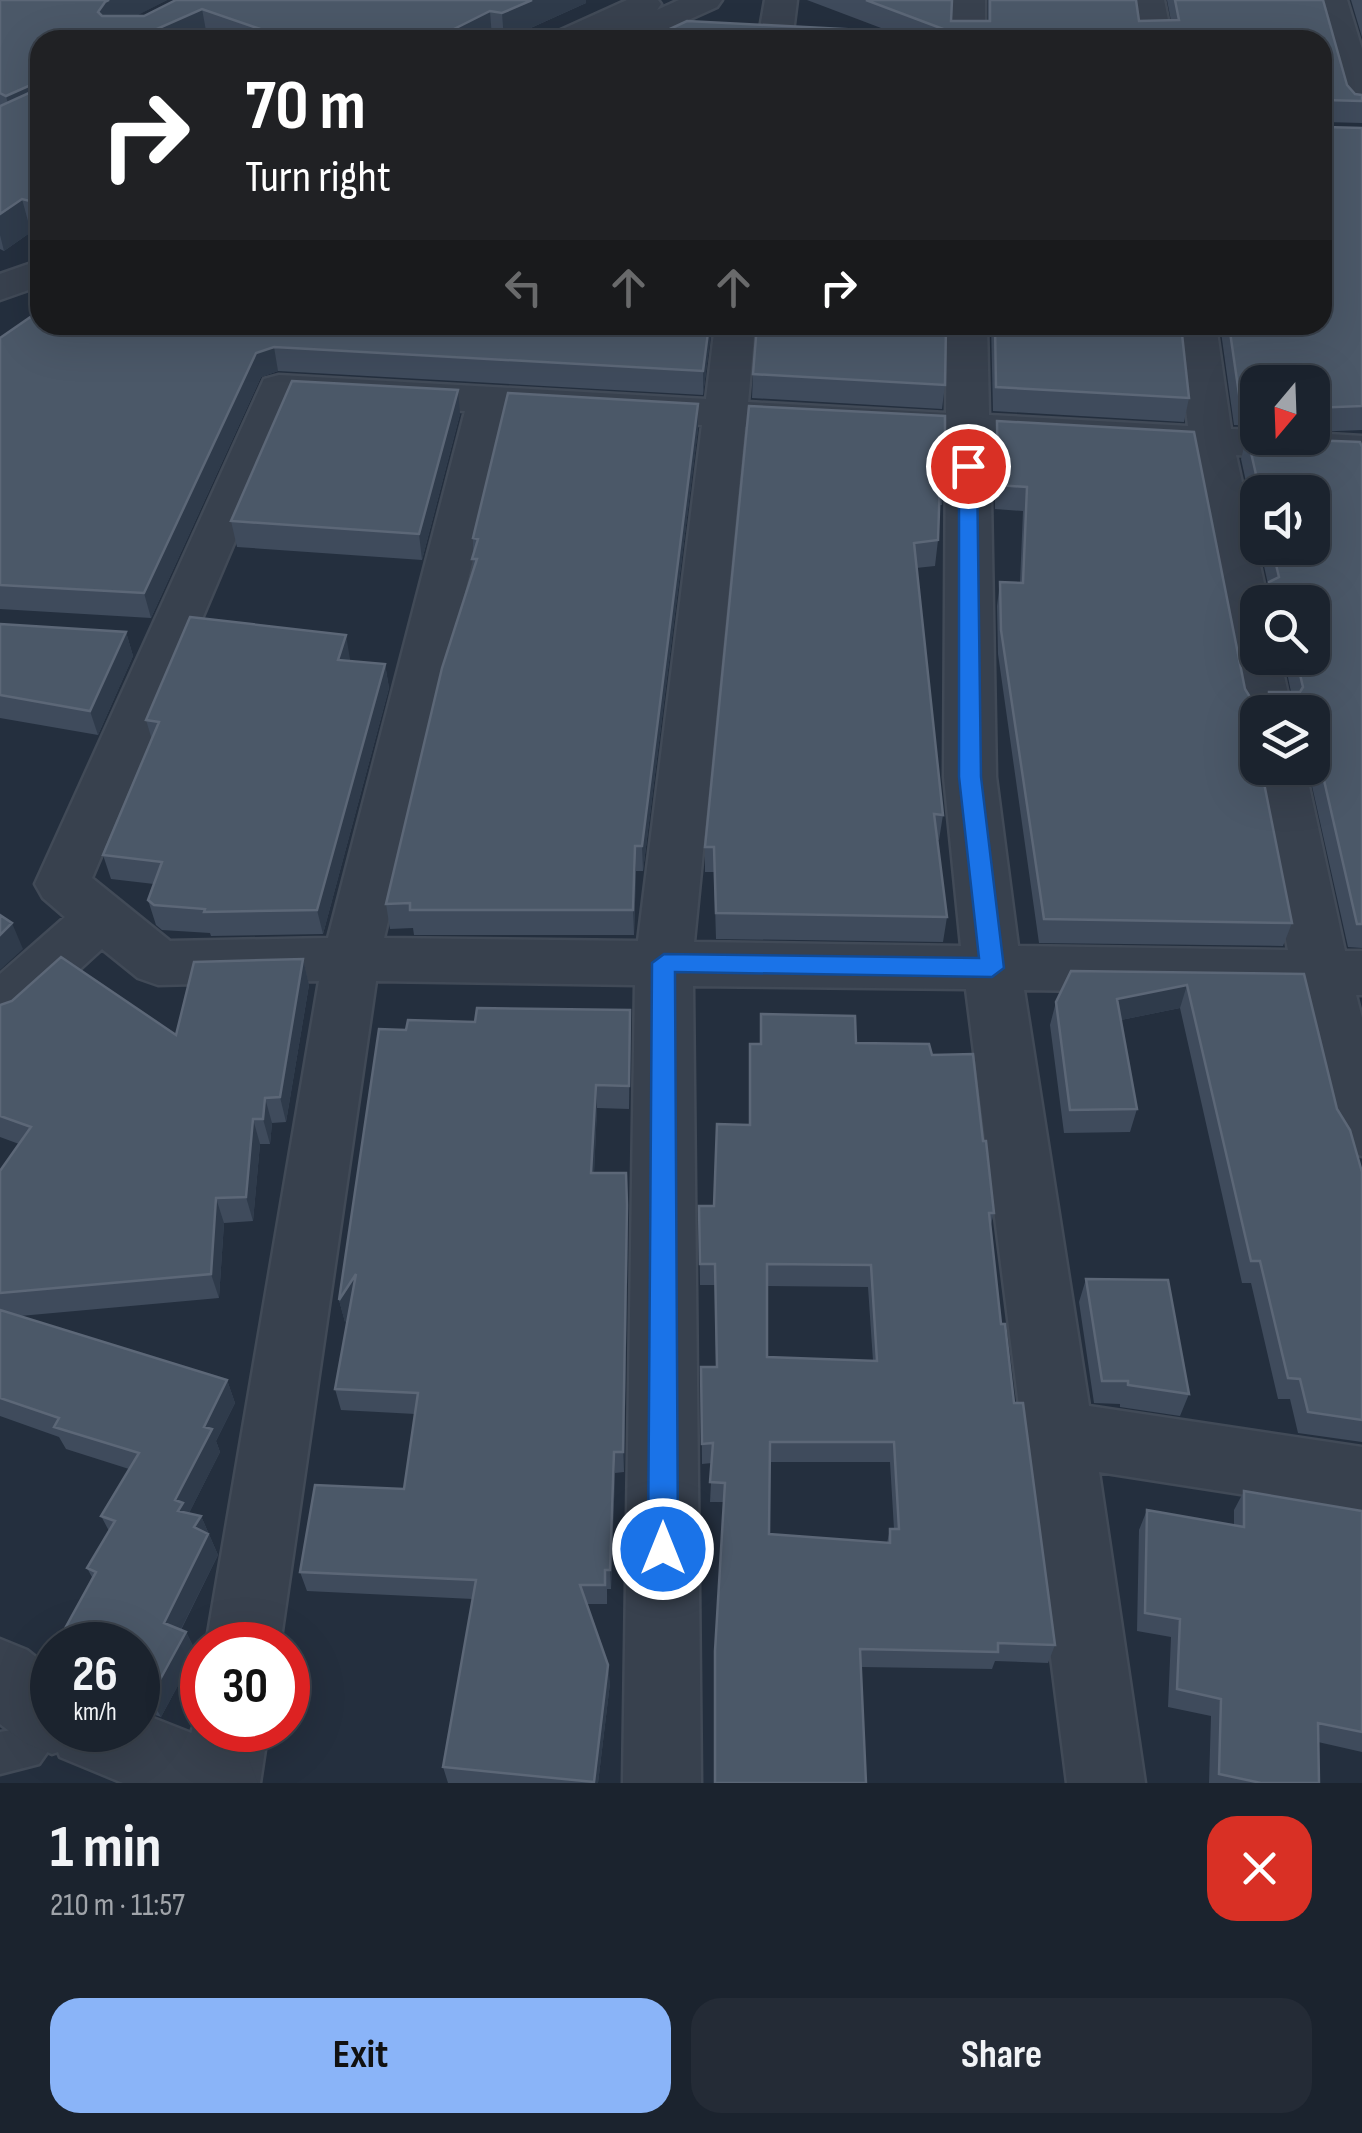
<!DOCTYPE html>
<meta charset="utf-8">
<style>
body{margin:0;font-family:"Sofia Sans Condensed",sans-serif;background:#242b36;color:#f1f3f6;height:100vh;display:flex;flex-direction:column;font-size:38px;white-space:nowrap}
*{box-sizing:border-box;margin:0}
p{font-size:32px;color:#a0a4aa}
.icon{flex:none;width:55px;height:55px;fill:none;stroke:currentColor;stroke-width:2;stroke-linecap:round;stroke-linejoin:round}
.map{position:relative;height:1783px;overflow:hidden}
.sheet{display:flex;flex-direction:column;background:#1b232e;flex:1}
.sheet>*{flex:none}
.guide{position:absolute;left:30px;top:30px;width:1302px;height:305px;border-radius:30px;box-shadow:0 10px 40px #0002,0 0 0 2px #39404a;background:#202124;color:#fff;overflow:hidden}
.needle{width:65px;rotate:199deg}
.fabs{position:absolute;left:1240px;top:365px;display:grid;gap:20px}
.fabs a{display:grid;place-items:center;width:90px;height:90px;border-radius:20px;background:#1b232e;box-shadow:0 10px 40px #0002,0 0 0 2px #39404a;font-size:50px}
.speed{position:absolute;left:30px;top:1622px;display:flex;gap:20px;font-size:50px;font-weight:700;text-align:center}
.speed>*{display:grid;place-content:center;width:130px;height:130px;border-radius:50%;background:#1b232e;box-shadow:0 10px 40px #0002,0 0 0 2px #39404a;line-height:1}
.speed small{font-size:25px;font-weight:400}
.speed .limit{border:15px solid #d22;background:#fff;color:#111}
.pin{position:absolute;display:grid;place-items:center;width:85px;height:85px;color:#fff;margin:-42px;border:5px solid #fff;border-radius:50%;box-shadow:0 2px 10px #0007}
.me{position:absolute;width:110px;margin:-55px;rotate:0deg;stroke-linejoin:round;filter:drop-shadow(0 0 8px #0008)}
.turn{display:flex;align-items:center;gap:35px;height:210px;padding:0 50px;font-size:45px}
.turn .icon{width:130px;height:130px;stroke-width:2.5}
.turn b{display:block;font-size:70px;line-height:85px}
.lanes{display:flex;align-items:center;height:95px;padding:0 50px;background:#0003;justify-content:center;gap:50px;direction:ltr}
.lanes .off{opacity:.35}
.round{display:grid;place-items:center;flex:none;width:105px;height:105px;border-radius:30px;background:#242b36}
.overview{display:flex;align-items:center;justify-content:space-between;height:170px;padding:0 50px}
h1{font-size:60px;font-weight:700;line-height:75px}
.primary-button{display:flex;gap:20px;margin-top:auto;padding:20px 50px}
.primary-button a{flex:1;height:115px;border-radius:30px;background:#8ab4f8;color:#111;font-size:40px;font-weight:700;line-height:115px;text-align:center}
.primary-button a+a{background:#242b36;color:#f1f3f6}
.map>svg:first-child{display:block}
</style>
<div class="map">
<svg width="1362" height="1783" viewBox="0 0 1362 1783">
<rect width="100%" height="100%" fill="#242f3e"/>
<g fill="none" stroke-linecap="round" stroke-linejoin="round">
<g stroke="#414a57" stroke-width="5">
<path id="service" d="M49,1694L52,1696V1730H63L39,1764L0,1774V1732L12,1730L34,1700Z"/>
</g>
<g stroke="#414a57" stroke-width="5">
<path id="minor" d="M765,0H797L792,40H758Z
M953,0H985V40H951Z
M1132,0H1164L1172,40H1138Z
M1315,0H1347L1362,49V116L1350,113L1345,106Z
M715,325H755L748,402L946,413L947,325H987L989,415L1188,426L1176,325H1216L1231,429L1258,430V438H1312V433L1362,436V462L1236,455L1268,602H1258V658H1280L1292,712H1258V726L1249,724L1242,712L1192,452L990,441L996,777L1018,946L1288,950L1253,768L1258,761V768H1305L1345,951H1362V995H1356L1362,1018V1156L1340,1149L1331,1131L1298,994L1024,990L1089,1406L1362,1447V1513L1099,1472L1145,1783H1067L966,989L693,986L701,1783H623L635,985L376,981L280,1645H206L319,981L158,985L138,978L102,949L20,1024L0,1031V974L65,917L43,898L35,884L264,379L279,375L706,399ZM294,402L465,411L328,938L170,941L92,878ZM507,414L702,425L638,941L384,938ZM745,427L946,438L944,777L961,946L694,942Z
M202,1704V1730H268L260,1783H182L192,1730Z"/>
</g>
<g stroke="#414a57" stroke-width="5">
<path id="tertiary" d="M627,0H658L661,4L657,10L679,0H722L717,7L644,40H600L604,35L593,40H549L554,33Z
M40,260V286L0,300V274Z
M0,1639L27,1650L52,1670V1730H138V1712L247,1755L258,1783H123L60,1757L58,1752L52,1754L25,1743L0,1724Z"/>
</g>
<use href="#service" fill="#38414e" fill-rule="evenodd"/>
<use href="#minor" fill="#38414e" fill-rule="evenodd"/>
<use href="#tertiary" fill="#38414e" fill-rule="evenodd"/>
</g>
<path fill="#3f4b5c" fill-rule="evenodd" d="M0,0H167L135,16H144L176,0L586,3L504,40L492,38L488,40H218L207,36L40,40V234L31,232L4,251L0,249Z
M807,0H952L951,21H988V0H1136L1139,21H1171L1167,0H1323L1347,85L1355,94L1362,95V123L1325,122V127L1362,128V430L1312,432V382H1258V426L1234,425L1220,325H1322L646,40L889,31Z
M1351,0H1362V37Z
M83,325H712L703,395L278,371L261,377L151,618L0,609V338L78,332Z
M991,325H1181L1189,398L1184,422L993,411Z
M753,374L945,385L942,409L752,398Z
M749,406L945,480L942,505H939L938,540L935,566L916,568L943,815L939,840H938L947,917L943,942L716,939L714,872H705V847Z
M460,414L422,560L237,547L231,521Z
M997,421L1245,689L1253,702L1264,706L1269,692H1291L1284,658H1312V602H1263L1268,584L1260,548H1312V492H1258V536L1241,459L1247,435L1362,447V948L1348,947L1308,768H1312V712H1258V768L1292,923L1283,946L1039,943L998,654L997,606L1000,582L1020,583L1023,511L995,509L994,445Z
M698,429L643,871H636L634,935H414L413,928L390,929L386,904L473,569V538Z
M0,624L126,632L133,656L98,735L0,718Z
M350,659V661L385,664L389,688L323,934L211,936L210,933L162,930L156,925L148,900L154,884L111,879L103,855L152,740L146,720Z
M303,959L309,985L286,1122L272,1123L270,1144H260L253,1221L224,1223L219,1298L20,1316L227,1380L235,1403L216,1441L220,1452L189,1513L201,1516L218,1555L181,1630L186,1632L196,1652L161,1717L138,1709V1645H69L62,1634L93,1579L87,1568L109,1531L101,1516L129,1469L66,1449L59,1437L0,1416V1171L19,1144L0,1137V1005L176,1035Z
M1071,971L1304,974L1337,1109L1362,1172V1442L1298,1433L1290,1399H1278L1251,1283H1242L1180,1008L1121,1020L1137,1109L1130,1132L1064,1133L1050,1025L1056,1002Z
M630,1010L629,1109L597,1108L594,1173L628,1228L624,1472L615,1473L611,1589H607V1604H587L610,1683L598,1783H448L443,1767L473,1599L307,1591L300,1572L404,1489L415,1414L341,1410L335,1389L348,1317L345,1322L339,1300L406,1030L475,1022Z
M761,1014L856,1043L932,1055L983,1141L994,1213L990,1228L1001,1324L1055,1645L1048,1663L995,1661L992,1669L861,1667L724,1502H710L712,1463L702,1464L701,1367H716L715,1285H700L699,1206H714L749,1125L750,1044H760ZM767,1286L868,1287L873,1361L767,1357ZM770,1462H890L894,1529H890L887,1543L769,1534Z
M1086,1279L1189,1394L1180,1416L1120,1407V1404L1094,1403L1079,1302Z
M1244,1491L1362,1511V1752L1318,1742L1319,1783H1209L1211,1716L1168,1707L1171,1637L1137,1631L1139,1530L1147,1510L1234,1525V1510Z"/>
<path fill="#2f3b4b" d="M109,0H167L111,29L98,12L105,2Z
M532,0H586V3L504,40L502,13Z
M202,9L207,36L198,40H132Z
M490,11L492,38L488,40H432Z
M40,81V112L13,124L6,96Z
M40,198V224L34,202Z
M22,199L31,232L4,251L0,235V214Z
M709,325H712L703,395V371Z
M274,347L278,371L261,377L151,618L144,593L256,353Z
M458,390L460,414L422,560L419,534Z
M698,404V429L643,871L642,846Z
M126,632L133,656L98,735L90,711Z
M346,635L350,659L342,685L338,660Z
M385,664L389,688L323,934L317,910Z
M635,846L636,871L634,935L633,910Z
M12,923L23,949L0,970V935Z
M303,959L309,985L286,1122L280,1097Z
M1187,985L1180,1008L1111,1022L1117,999Z
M630,1010L631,1033L629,1109V1086Z
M596,1085L597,1108L593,1196L591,1173Z
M265,1098L272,1123L270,1144L263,1119Z
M253,1119L260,1144L253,1221L246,1197Z
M626,1173L628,1228L624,1472L623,1452Z
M216,1198L224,1223L219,1298L211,1274Z
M356,1274L361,1296L345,1322L339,1300Z
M227,1380L235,1403L216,1441L220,1452L188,1515V1532L175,1500L204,1427Z
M614,1452L615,1473L611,1589L610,1570Z
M201,1516L218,1555L174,1643L164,1623L194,1527Z
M186,1632L196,1652L161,1717L150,1698Z
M608,1665L610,1683L598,1783H594Z"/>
<path fill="#4b5868" stroke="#5c6777" stroke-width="2.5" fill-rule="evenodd" d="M0,0H109L105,2L98,12L102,16H144L176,0H532L502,13L490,11L432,40H292L202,9L132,40H40V81L6,96L0,93Z
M866,0H952L951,21H990V0H1136L1139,21L1179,20L1175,0H1323L1347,85L1355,94L1362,95V101L1325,100V127L1362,128V406L1312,408V382H1258V402L1240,401L1229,325H1322V40H646L687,21L959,35Z
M40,88V198L34,202L22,199L0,214V106Z
M32,316L40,319V325H57L78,332L83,325H709L703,371L274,347L256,353L144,593L0,585V338Z
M757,325H946L945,385L753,374Z
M995,325H1181L1189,398L996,387Z
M292,381L458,390L419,534L231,521Z
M508,393L698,404L642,846H635L633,910H410V903L386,904L442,668L477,559H472L478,539L473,538Z
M749,406L945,416V480H940L938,540L914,543L943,815L934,814L947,917L716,913L714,847H705Z
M997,421L1194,432L1245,689L1253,702L1264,706L1269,702V692H1300L1303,687L1296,658H1312V602H1269V582L1279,577L1272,548H1312V492H1260L1247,435L1258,436V438L1360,442L1362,447V924H1357L1315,741H1312V712H1258V768H1261L1292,923L1044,919L1001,630L1000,582L1023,583L1027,487L998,485Z
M190,617L346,635L338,660L385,664L317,910L204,912L205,909L154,905L148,900L162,862L103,855L159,722L146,720Z
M0,624L126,632L90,711L0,695Z
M0,915L12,923L0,935Z
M61,957L176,1035L194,962L303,959L280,1097L265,1098L263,1119H253L246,1197L216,1198L211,1274L0,1293V1171L31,1127L0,1116V1005L12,1001Z
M1071,971L1304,974L1337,1109L1350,1130L1362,1172V1420L1308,1412L1300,1379L1288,1378L1260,1261H1251L1187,985L1117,999L1137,1109L1070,1110L1056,1002Z
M477,1008L630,1010L629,1086L596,1085L591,1173H626L627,1205L623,1452H614L610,1570H605V1585H580L608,1665L594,1782L443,1767L476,1580L300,1572L315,1485L404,1489L418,1393L335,1389L356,1274L339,1300L379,1029L406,1030L408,1020L475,1022Z
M761,1014L855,1016L856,1043L929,1044L932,1055L973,1054L983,1141H986L994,1213H989L1001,1324H1005L1014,1403H1023L1055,1645L998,1643V1652L860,1649L866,1783H715V1651L725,1483L710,1482L713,1443L702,1444L701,1367H717L715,1264H700L699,1206H714L717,1124L750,1125V1044H761ZM767,1264L871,1265L877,1361L767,1357ZM770,1442H894L899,1529H890V1543L769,1534Z
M1086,1279L1168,1280L1189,1394L1128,1385V1381H1102Z
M0,1310L227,1380L204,1427L212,1429L175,1500L183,1503L178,1511L201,1516L194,1527L208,1534L164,1623L186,1632L150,1698L138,1693V1645H72L75,1640L62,1634L96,1572L87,1568L115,1521L101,1516L139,1453L54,1427L59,1418L0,1398Z
M1244,1491L1362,1511V1732L1318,1723L1319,1783H1261L1219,1774L1221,1699L1177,1689L1180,1619L1145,1613L1147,1510L1244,1527Z"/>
<path fill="#1a73e8" stroke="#114b97" stroke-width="2.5" d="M968,460L977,466L981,777L1004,968L992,977L675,972L678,1549L673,1559L663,1563L652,1559L648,1549L652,963L664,954L979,958L959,777V466Z"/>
</svg>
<div class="fabs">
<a><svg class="needle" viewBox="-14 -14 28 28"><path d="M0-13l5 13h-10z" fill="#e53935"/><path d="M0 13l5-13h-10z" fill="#a0a4aa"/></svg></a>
<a><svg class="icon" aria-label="sound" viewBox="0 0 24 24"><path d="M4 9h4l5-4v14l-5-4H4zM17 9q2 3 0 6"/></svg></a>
<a><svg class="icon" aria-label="search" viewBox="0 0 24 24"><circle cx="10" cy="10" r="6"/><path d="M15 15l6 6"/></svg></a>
<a><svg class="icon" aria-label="layers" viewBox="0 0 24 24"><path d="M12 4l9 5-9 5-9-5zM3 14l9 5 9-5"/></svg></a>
</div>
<div class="speed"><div>26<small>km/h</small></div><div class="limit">30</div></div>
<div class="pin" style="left:968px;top:466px;background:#d93025"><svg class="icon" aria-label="arrive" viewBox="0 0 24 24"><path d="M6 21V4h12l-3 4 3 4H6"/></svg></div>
<svg class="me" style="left:663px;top:1549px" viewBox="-20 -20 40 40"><circle r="17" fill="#1a73e8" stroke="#fff" stroke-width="3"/><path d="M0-11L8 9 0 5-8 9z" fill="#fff"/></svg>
<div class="guide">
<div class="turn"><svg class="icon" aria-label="right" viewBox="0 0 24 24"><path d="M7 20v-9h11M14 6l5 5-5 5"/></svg><div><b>70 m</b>Turn right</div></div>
<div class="lanes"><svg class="icon off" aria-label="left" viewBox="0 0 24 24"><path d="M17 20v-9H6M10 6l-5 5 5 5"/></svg><svg class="icon off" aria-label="ahead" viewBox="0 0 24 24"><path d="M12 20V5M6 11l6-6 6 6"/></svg><svg class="icon off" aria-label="ahead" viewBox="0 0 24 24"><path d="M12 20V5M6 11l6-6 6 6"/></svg><svg class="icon" aria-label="right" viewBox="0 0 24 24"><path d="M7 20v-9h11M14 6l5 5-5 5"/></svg></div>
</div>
</div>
<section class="sheet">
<div class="overview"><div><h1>1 min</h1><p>210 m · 11:57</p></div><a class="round" style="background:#d93025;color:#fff"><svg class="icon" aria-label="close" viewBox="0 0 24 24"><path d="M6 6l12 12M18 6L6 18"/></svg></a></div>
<div class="primary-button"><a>Exit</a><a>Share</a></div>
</section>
